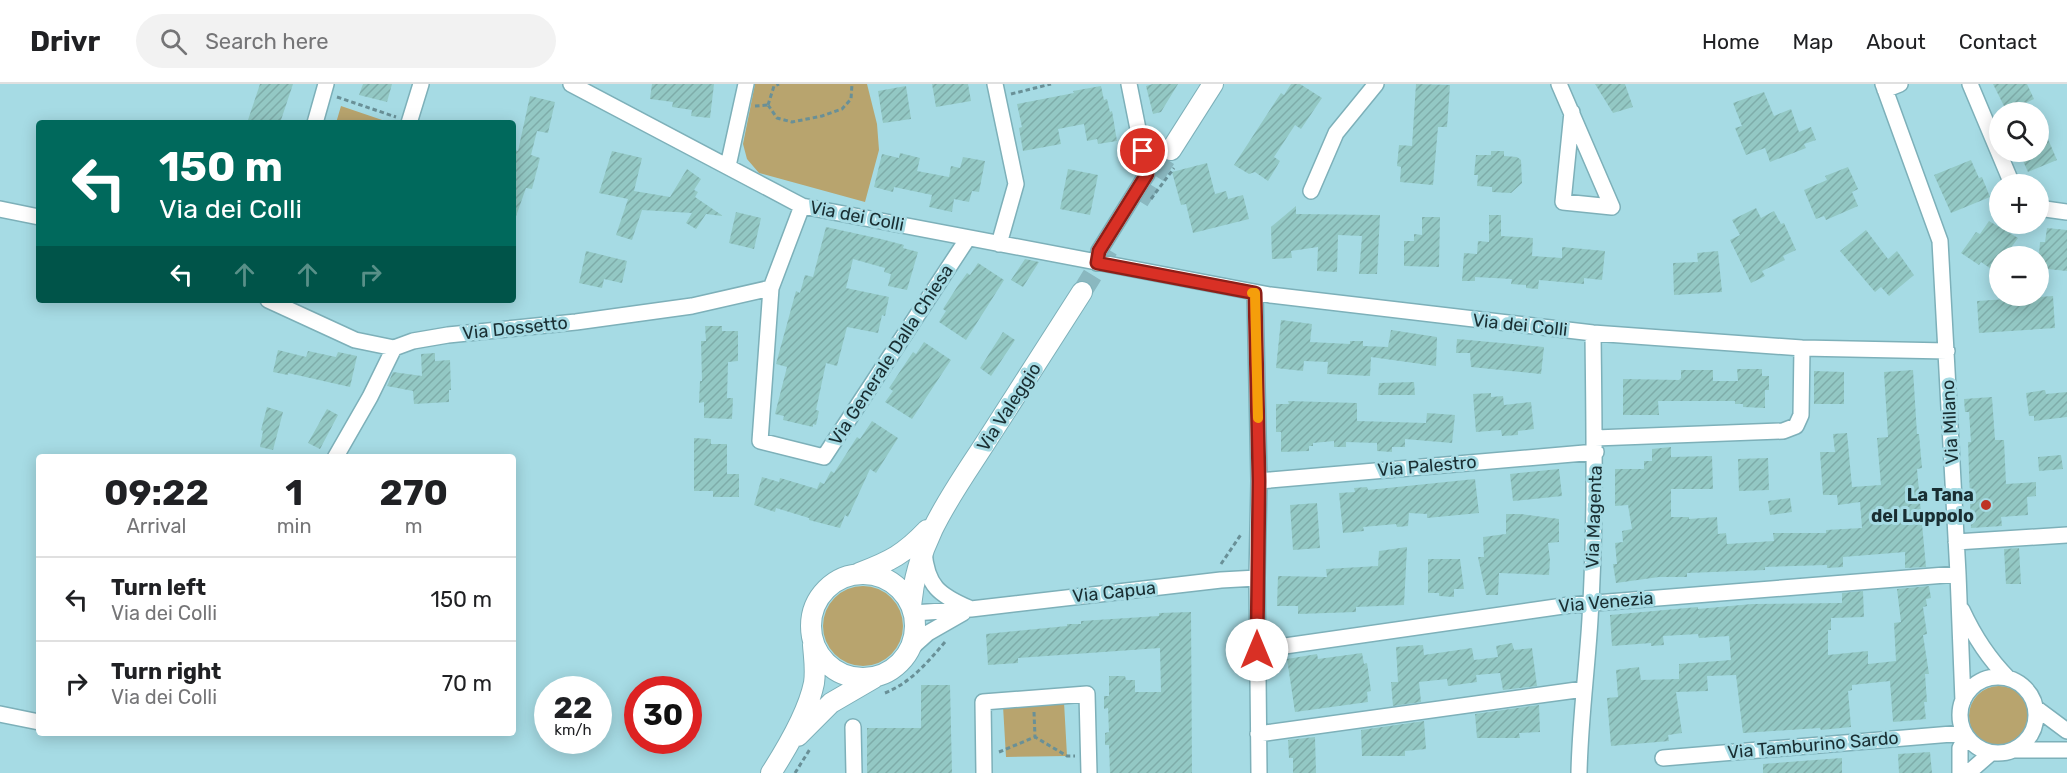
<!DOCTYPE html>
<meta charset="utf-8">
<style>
body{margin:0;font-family:Rubik,sans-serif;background:#f2f2f2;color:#202124;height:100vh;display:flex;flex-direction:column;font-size:22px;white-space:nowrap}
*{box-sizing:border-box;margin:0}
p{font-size:20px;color:#757577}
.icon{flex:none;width:33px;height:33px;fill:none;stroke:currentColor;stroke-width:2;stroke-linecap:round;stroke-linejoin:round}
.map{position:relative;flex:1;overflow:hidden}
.side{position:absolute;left:36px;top:370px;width:480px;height:282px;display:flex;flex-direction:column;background:#fff;border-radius:6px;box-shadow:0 3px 15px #0003}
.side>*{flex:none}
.banner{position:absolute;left:36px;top:36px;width:480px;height:183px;border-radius:6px;box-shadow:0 3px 15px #0003;background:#00695c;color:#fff;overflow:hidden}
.fabs{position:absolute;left:1989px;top:18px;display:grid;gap:12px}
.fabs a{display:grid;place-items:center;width:60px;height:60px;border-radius:50%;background:#fff;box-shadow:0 3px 15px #0003;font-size:30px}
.speed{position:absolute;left:534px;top:592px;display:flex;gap:12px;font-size:30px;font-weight:700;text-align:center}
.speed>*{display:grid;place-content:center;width:78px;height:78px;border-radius:50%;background:#fff;box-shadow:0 3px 15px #0003;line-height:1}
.speed small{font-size:15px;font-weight:400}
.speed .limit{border:9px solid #d22;background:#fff;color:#111}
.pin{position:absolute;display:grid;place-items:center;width:51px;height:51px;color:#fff;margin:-26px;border:3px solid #fff;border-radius:50%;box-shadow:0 2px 6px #0007}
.me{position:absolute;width:66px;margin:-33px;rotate:0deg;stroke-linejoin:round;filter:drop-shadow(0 0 4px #0008)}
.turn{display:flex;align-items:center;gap:21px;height:126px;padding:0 24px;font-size:27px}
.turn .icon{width:78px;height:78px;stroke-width:2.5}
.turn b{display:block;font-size:42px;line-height:51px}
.lanes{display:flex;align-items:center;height:57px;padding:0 24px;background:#0003;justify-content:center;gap:30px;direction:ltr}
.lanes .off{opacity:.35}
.eta{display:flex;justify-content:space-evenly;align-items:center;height:102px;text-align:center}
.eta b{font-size:36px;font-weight:700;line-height:42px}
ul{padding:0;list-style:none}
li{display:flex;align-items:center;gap:18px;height:84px;padding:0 24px;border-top:2px solid #e0e0e0}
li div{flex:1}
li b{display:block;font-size:22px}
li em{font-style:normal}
header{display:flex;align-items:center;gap:36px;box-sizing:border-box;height:84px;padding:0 30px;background:#fff;border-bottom:2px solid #e0e0e0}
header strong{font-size:28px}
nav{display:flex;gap:33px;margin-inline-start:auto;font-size:21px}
.search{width:420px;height:54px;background:#f2f2f2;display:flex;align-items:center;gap:15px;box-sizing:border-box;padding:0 21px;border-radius:33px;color:#757577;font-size:22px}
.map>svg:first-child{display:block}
</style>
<header>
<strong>Drivr</strong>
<div class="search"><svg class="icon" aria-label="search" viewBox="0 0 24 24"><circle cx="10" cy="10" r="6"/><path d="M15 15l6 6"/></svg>Search here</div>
<nav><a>Home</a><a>Map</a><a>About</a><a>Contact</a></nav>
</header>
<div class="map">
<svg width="2067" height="689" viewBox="0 0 2067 689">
<defs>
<pattern id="building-hatch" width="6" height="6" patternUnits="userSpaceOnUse" patternTransform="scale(1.5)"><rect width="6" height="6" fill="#93c8c4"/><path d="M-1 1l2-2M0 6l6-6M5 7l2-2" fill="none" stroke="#7eaca9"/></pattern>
</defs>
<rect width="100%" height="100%" fill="#a6dbe4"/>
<path fill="#b8a46e" d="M755,0H867L877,40L879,66L865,118L759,89L747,75L743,60Z
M341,22L391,39H336Z
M823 542a40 40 0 1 1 80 0a40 40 0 1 1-80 0Z
M1969 632a30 30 0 1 1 60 0a30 30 0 1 1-60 0Z
M1064,618L1067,672L1006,673L1003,622Z"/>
<path fill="url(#building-hatch)" d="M260,0H293L280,39H247Z
M363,0H392L387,18L359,11Z
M652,0H714L710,34L691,32L692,26L672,23L673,18L650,15Z
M932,0H968L971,17L936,23Z
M1153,0H1178L1161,28L1153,30L1146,2Z
M1291,0H1300L1322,14L1301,45L1295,41L1274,73L1280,77L1268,97L1255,88L1249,90L1234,81L1281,9L1284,11Z
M1416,0L1450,1L1447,43H1438L1433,101L1400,98L1401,83L1397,82L1399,61L1412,62Z
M1595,0H1625L1633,23L1613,29Z
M1993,0H2027L2034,15L2007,28Z
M906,2L911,35L883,39L878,7Z
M1101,2L1104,16L1107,15L1110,28L1112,27L1117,57L1098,60L1097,55L1087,57L1084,40L1058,45L1061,60L1023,67L1019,44L1022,43L1017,20L1074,9L1073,7Z
M1764,8L1774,32L1791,25L1799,48L1811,43L1816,56L1804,60L1806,64L1770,78L1765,64L1746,71L1735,44L1742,42L1733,19Z
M530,12L555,18L548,49L537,47L531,71L540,74L532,105L526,104L515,135L513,134V65L518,67Z
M2038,32L2057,76L2028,88L2019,68H2038Z
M612,67L642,74L634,107L670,113L687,85L701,95L694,106L698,108L695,113L723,132L706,130L696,145L686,139L692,129L642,126L632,156L616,151L628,115L599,109Z
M1491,67H1504V72L1517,73L1521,76L1522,99L1511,109L1492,108V103L1477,102L1478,91H1474L1476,71H1491Z
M900,69L920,74L917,87L949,93L951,82L960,84L963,73L985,77L979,108L972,107L969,118L954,115L952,128L929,123L932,111L894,103L893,108L874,103L882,70L899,74Z
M1971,76L1979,94L1982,93L1990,113L1951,129L1934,91Z
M1207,79L1215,110L1226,107L1228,115L1243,111L1249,135L1193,149L1186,120L1181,121L1172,88Z
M1848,83L1858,105L1852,108L1858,122L1826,136L1824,132L1816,135L1804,106L1827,96L1825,92Z
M1068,85L1098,91L1090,131L1060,125Z
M1296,122V130L1380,131L1377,190H1359L1362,152L1338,151L1337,188L1317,187L1318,163L1291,167L1292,174L1272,175L1271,143Z
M1756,124L1761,134L1774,127L1781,140L1784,139L1796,166L1783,172L1785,176L1762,187L1765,192L1751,199L1730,156L1740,151L1732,136Z
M736,128L761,134L754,165L729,159Z
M1489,131H1501V152L1533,154L1532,172L1562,174V163L1605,167L1602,196L1584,194V200L1539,196L1538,205L1526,204V201L1511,200L1512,195L1475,193V197H1462L1464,169L1477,170L1478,157L1489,158Z
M1422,133H1440L1439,183L1404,182V157H1414V150L1422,151Z
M1989,137L2018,154L2005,172H2000V191L1981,178L1979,181L1961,169L1976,148L1980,150Z
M826,143L881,155L904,161L903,164L918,168L907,206L888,202L891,190L884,188L885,184L853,175L846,204L889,213L885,232L882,231L878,249L847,243L837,282L826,279L816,326L819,327L816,341L813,340V343L783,336L784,332L775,330L787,283L776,280L796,207L800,209L805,191L813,193Z
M2047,144L2067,146V187L2038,184L2040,158H2045Z
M1866,146L1888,175L1897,167L1914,191L1889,212L1881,203L1875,208L1840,167Z
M586,167L627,177L622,199L604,195L602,204L579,199Z
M1718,167L1722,208L1674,211L1673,179L1698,178L1697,169Z
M1025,175L1039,178L1023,203L1011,196Z
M978,179L1004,196L966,256L939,238L946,227L943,225L957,203L967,189L970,191Z
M2053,212L2055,244L1979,249L1977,217Z
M1281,236L1312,240L1310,258L1350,260V257H1363V262L1388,263L1391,246L1437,253L1436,282L1371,273L1370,292L1327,290L1328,278L1304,277L1303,287L1276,284Z
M705,242H722V247H738V277L728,278L727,314H733L732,335L704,334V318L699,319L700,297H702L701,257H706Z
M1003,248L1015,256L991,292L980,284Z
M1457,255L1544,263L1541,290L1471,283L1470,269H1456Z
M924,258L951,276L912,335L885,318L893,307L889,304L913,268L916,270Z
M278,266L306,273L308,267L336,273L338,268L357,272L350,303L288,289V291L273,288Z
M435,269V277L450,276L451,306H449V318L414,320L413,307L387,302L393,288L422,292L421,270Z
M1737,285H1762V292H1769V306H1765V324L1743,323V320H1735V317H1658L1659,331H1623V295L1679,296L1681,294V286H1713V297H1738Z
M1913,286L1917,350H1919L1922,384L1917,385L1926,483L1905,484V468L1843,473V483L1827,484V481L1765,483V486L1687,489V493H1659L1616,499L1613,480H1617L1615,459L1623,458L1622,447L1632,445L1628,421L1615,422V385H1644V377H1652V365L1671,363V373L1712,372L1713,405H1671V433H1689V435L1717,433L1718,450L1726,449L1727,460L1774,457L1773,449H1826V446L1862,444L1860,418L1838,421L1837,411H1823L1820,368H1835L1833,350L1847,349L1852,403L1881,401L1877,354L1888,353L1884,288Z
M1814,287L1844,288V320H1814Z
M1414,298L1415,311H1378L1379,299Z
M2045,306L2046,310L2067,308V333L2034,337V332H2029L2026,309Z
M1491,309V313L1503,312L1504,321L1531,318L1534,345L1518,347V351L1502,352L1501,346L1476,348L1473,310Z
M1992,313L1995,356H2004L2006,400L2036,398V412L2027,413L2028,431L2001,433L2002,442L1971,444L1968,358H1971L1969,328H1965L1964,315Z
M1288,317L1357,319V337L1426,339L1427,329L1455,331L1452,359L1405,355V363H1392V368L1377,367V359L1346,358V363H1334V357L1313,359V362H1309V367L1281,368V348H1276V320H1289Z
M267,323L283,328L273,366L260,363L263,347L261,346Z
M327,325L338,331L320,365L308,359Z
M872,337L898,354L876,389L870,385L848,433L845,431L840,444L809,436V434L776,424L775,428L754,421L762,393L779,398L780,394L817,405L820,398L824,400L831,387L834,389L857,353L860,355Z
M694,354L711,355V360H727V390H739V413H713V407H694Z
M2061,371L2063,385L2039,387L2038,373Z
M1768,374L1769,406L1739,407L1738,375Z
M1559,385L1562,412L1513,417L1510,390Z
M1475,395L1479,429L1427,434V430L1409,429L1408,442L1397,443L1396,440L1363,443L1364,447L1343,449L1339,409L1355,408L1354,404L1367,403L1368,406Z
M1790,414L1792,428L1770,431L1768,417Z
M1317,419L1320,464L1293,466L1290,421Z
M1506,430H1521L1559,435V458L1548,459L1550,476L1549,491L1499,489L1498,511H1486L1478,473H1484L1483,453L1506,450Z
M1407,463L1404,521L1356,523V528L1298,530V522H1277L1278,492L1327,493L1326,485L1378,482L1379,467Z
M2019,464L2021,500H2006L2004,465Z
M1428,475H1460L1464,505H1454V513L1439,512V509H1428Z
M1929,502L1931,514L1926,515L1927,522L1923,523L1927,550L1923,551L1929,590H1925L1927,618H1924L1926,635L1893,638L1890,597L1852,601V606L1848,607L1851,643L1821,646L1820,644L1743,649L1736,591L1707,592L1708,607L1676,608L1682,649L1668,651L1669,657L1611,662L1607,614L1618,613L1616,586L1639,583L1641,596L1679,595V580L1731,576L1729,552L1699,554L1698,550L1663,552L1664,561L1651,562V559L1612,562L1610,531L1698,523V525L1752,520L1842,519V509L1863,507L1864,533L1831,534V546H1828V571L1868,567V580L1896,577L1894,539L1901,538L1897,505Z
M1191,528L1192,689H1110L1109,661H1105V649L1109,648L1108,624L1104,625V612H1109V592H1125L1126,596H1135V608H1161L1160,564L1018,574V579L988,581L986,550L1067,542V540H1081V537L1159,532V529Z
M1512,559L1514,566L1532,564L1537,602L1503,606L1500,589L1476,591L1477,598L1448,602L1447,595L1419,598L1421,618L1393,622L1391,598H1398L1396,563L1423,561L1424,571L1472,564L1474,576L1498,573L1496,562Z
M1362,569L1364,580L1367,579L1371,607L1367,608L1368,618L1295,628L1287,575L1317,570L1318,575Z
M921,601H950L952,689H867V644H921Z
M1539,621L1540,648L1519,649L1520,654H1477L1475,630Z
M1424,637L1426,665L1405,667V672H1362L1361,646Z
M1315,653L1316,689H1293V674H1289L1288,656Z
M1930,668L1932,689H1899L1898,670Z
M1842,674V689H1763V680Z"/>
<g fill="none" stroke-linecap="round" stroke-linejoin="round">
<path stroke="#8ab8c0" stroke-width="20" stroke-dasharray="20 10" stroke-linecap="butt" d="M1139,117L1171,66
M1082,208L1109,164"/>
<g stroke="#7db0b9" stroke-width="18">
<path id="minor" d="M571,0L802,122L1270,211L1593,249L1802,264L1947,267
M995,0L1016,100L999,160
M1559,0L1612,123L1563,118L1572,28
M1883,0L1940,157L1958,490L1963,617
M1970,0L2012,100
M1885,6L1900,0
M315,39L326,0
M409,39L421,0
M728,82L746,0
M1311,107L1336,49L1376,0
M802,122L771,204L760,357L824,373L968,154
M2038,124L2067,128
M0,125L39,133
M1097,179L1099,167L1147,90L1129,0
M1255,209L1259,397L1257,494L1259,689
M268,216L355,256L394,264L413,257L448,251L576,238L692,222L771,204
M1595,354L1783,347L1796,342L1801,331L1802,264
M335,374L370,313L394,264
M1259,397L1596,368
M1956,458L2067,451
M924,468C927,502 939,511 969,524
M1962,526C1974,552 1987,573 2008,594
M913,529L971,525L1221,496L1257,494
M909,566L928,549L963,529
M1257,566L1570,521L1958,490
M1960 631a38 38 0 1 1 76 0a38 38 0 1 1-76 0Z
M2036,624L2067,647
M0,630L39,638
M853,643L854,689
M1258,650L1584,605
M2016,666H2067
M1663,674L1964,649
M984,689L983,618L1087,610L1089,689
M1579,689C1580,637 1587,586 1590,535C1596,439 1594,344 1593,249
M1960,689V664L1966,653
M1968,689L1991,669"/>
</g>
<g stroke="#7db0b9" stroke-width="22">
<path id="major" d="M1171,66L1213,0
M859,489C891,477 904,470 927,446
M811 542a52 52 0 1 1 104 0a52 52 0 1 1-104 0Z
M911,522C917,453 955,407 991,350C1021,303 1052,255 1082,208
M798,652L831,619L874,594
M771,689C787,664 808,629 814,599C816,586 814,574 813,561"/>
</g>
<path stroke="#699097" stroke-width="3" stroke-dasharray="4.5 3" stroke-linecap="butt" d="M1011,10L1051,0
M337,13L396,33
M768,21L777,34L792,38L822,32L842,25L851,15L852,0
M768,21L774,2L779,0
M755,22L768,21
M1151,115L1174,84
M1221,480L1242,449
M885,609C910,599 927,579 945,558
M1034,628L1035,653
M999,668L1035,653L1067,672H1075
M795,689L810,665"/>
<use href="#minor" stroke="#fff" stroke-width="15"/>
<use href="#major" stroke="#fff" stroke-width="20"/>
</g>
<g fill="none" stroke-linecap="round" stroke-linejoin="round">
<g stroke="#8d1f18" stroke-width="15">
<path id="route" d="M1143,67L1147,90L1099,167L1097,179L1255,209L1259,397L1257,566"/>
</g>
<use href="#route" stroke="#d93025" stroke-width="10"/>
<path stroke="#f59e0b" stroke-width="10" d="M1252,209H1255L1258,334"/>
</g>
<circle fill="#be3223" stroke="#a6dbe4" stroke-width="2" cx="1986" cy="421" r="6"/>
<g text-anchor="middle" stroke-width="6" stroke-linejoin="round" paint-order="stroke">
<g font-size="18" fill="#192e32" stroke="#a6dbe4">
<text transform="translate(857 132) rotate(11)" y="6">Via dei Colli</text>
<text transform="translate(1520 241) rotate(6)" y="6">Via dei Colli</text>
<text transform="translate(515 244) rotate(-6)" y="6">Via Dossetto</text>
<text transform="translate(891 271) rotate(-57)" y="6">Via Generale Dalla Chiesa</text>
<text transform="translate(1009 323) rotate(-57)" y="6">Via Valeggio</text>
<text transform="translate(1950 338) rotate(-93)" y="6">Via Milano</text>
<text transform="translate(1427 382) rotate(-5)" y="6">Via Palestro</text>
<text transform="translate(1594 433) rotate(-88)" y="6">Via Magenta</text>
<text transform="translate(1114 508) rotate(-6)" y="6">Via Capua</text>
<text transform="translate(1606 518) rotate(-5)" y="6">Via Venezia</text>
<text transform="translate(1813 661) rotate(-5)" y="6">Via Tamburino Sardo</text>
</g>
<g font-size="18" font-weight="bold" fill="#192e32" stroke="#a6dbe4" text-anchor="end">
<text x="1974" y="417">La Tana<tspan x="1974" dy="21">del Luppolo</tspan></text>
</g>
</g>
</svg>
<div class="fabs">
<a><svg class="icon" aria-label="search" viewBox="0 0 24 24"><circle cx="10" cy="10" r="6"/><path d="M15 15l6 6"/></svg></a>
<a>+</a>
<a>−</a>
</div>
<div class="speed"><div>22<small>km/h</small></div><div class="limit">30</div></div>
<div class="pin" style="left:1143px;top:67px;background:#d93025"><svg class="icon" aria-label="arrive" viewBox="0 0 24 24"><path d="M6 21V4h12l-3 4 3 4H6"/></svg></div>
<svg class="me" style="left:1257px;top:566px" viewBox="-20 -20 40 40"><circle r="19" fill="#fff"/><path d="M0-13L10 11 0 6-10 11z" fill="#d93025"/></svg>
<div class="banner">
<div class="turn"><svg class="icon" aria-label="left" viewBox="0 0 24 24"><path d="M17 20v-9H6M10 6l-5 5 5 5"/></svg><div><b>150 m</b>Via dei Colli</div></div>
<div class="lanes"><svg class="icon" aria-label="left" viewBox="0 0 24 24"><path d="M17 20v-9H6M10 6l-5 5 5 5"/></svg><svg class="icon off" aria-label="ahead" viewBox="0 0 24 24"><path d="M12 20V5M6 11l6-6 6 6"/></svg><svg class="icon off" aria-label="ahead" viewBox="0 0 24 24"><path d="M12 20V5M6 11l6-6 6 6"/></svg><svg class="icon off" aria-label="right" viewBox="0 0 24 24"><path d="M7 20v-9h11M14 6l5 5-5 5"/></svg></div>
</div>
<section class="side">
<div class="eta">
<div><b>09:22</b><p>Arrival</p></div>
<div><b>1</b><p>min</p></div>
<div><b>270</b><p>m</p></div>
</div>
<ul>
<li><svg class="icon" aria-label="left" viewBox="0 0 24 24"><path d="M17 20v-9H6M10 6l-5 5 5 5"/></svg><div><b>Turn left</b><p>Via dei Colli</p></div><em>150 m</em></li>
<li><svg class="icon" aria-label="right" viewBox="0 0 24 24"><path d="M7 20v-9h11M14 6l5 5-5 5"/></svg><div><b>Turn right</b><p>Via dei Colli</p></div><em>70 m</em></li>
</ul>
</section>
</div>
